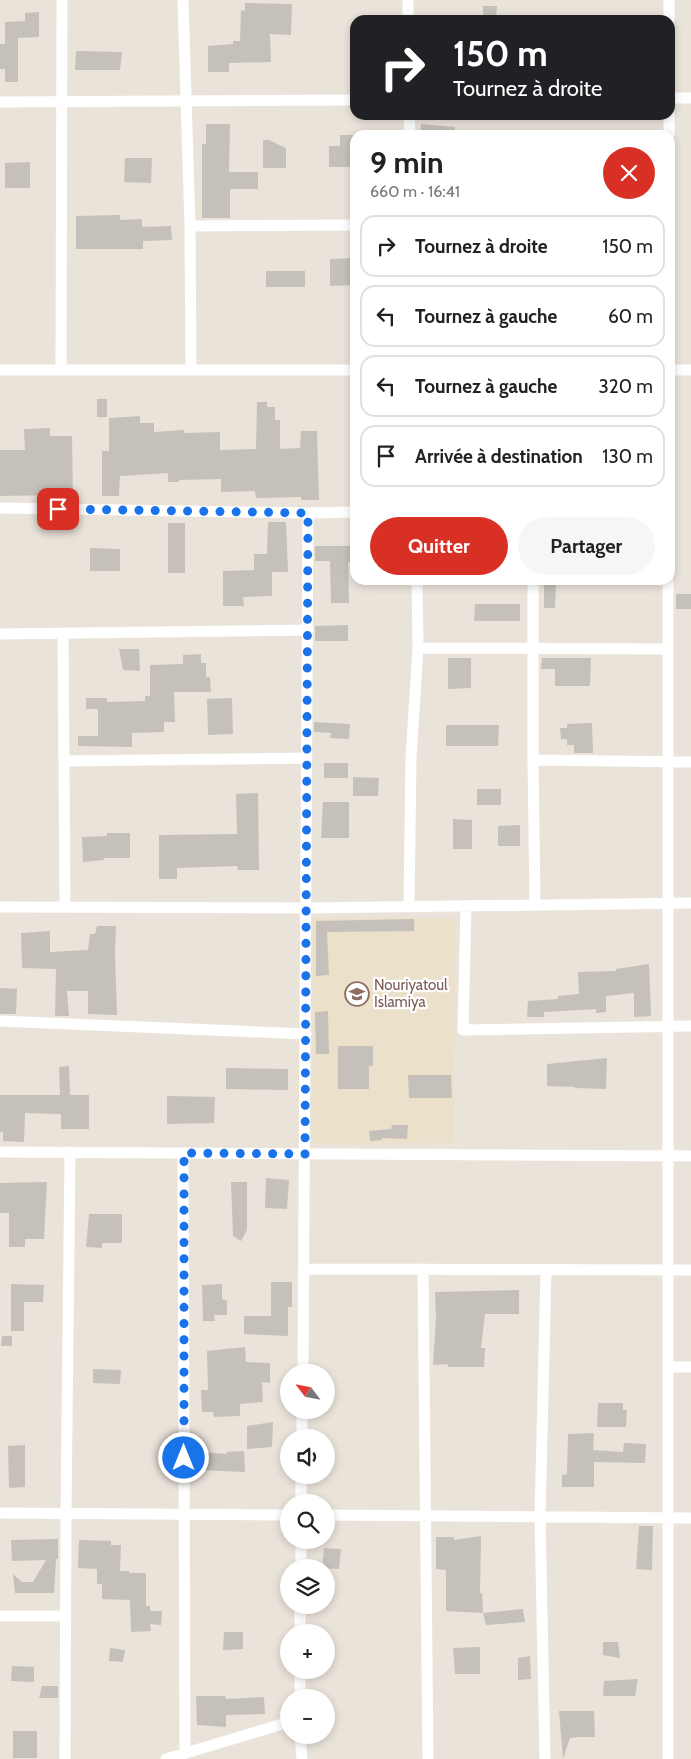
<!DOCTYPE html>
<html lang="fr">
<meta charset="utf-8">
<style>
body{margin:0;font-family:Cabin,sans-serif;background:#f6f6f6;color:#222;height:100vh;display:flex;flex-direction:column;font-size:19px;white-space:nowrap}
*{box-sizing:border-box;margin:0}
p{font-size:16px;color:#767676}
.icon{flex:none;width:28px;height:28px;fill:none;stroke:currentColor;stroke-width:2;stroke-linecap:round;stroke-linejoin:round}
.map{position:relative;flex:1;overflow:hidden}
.side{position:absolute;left:350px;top:130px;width:325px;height:455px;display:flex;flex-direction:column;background:#fff;border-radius:15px;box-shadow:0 2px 8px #0003}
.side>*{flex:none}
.banner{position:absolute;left:350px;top:15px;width:325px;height:105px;border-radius:15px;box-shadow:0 2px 8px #0003;background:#202124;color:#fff;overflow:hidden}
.needle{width:32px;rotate:302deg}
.tools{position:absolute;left:280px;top:1364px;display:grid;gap:10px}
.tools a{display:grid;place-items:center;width:55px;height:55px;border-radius:50%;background:#fff;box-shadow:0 2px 8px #0003;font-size:25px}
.pin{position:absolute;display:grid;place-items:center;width:42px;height:42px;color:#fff;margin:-21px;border-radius:10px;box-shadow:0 2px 8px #0006}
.me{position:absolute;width:55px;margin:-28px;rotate:0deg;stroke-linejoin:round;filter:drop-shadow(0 0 4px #0008)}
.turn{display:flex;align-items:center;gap:18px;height:105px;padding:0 20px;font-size:22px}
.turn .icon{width:65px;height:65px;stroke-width:2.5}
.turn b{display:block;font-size:35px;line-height:42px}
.round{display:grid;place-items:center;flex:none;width:52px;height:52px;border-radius:26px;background:#f6f6f6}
.headline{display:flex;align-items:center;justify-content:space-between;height:85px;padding:0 20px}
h1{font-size:30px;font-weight:700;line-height:38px}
.primary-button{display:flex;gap:10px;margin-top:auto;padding:10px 20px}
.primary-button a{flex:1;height:58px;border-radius:30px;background:#d93025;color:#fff;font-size:20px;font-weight:700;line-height:58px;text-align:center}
.primary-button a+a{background:#f6f6f6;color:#222}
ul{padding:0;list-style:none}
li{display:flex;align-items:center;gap:15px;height:62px;margin:0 10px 8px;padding:0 10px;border:2px solid #e0e0e0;border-radius:15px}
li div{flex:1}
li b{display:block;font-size:19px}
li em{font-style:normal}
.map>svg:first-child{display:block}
</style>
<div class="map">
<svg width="691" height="1759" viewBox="0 0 691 1759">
<rect width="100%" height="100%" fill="#eae3da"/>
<path fill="#ebe0ca" d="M313,918H455L454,1143L313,1144Z"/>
<path fill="#c5c0ba" d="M245,3L292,4L291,35L270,34L271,62L229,63V72H208V46L233,44V41H240L241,10L245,11Z
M483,6H497L496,20H483Z
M39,12V37L18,38V82H5V69H0V44H5V22L25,21V13Z
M76,51L122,52L120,70H75Z
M206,124H230L229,172H258V189H230V218H202V144H206Z
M421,124L455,127L454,135H420Z
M340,135H355V167H329V146H340Z
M263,140H269L286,148V168H263Z
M125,158H152L151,183L124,182Z
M30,162V188H5V163Z
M120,215V220L142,219V227L171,226L172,240L143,241V249H76V216Z
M355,258V285L330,286V259Z
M266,271H305V287H266Z
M97,399H107V417H97Z
M257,402H267V407H275V420H280V449L300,448L301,431H317L319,500H301V497L256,498L255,491L221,492V479L179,480V482H168V473L120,476L119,496H102V451H109V418L140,416V423H154V432L184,430V433L220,432V450L256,449Z
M50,428V436H72L73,500H56V495L0,496V450H25L24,429Z
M268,522H286L288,572H272V596L243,597L244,606H223V571L254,570V554H267Z
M168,523H185V573H168Z
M315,546H355V562H348L349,603H331L330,561H315Z
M90,548L120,549V571H90Z
M544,583H556L555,608H544Z
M676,594H691V609H676Z
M475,604H520V621H474Z
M348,625V641H315V626Z
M119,649H139L140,671L123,670Z
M201,654V663H206V677H210L211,692H174L175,722H164V732L132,733V747L78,746V736H98V709H86V698H107V702L145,701V696H150V665L183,664V655Z
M448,658H471V688L448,689Z
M542,658H591L590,686H555V669H541Z
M232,698L233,734L208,735L207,699Z
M314,722L350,724L349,739L330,738L331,733L314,732Z
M592,723L593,753H574V745H567V739H561L560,728H567V724Z
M446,725H499L498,746H446Z
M324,763H348V778H324Z
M353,777L379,778L378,796H353Z
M477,789H501V805H477Z
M258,793L259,870H238L237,866L177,868V879H159V835L237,834L236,794Z
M323,802H349V838H321Z
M453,819L472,820V849H453Z
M520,825V846H498V826Z
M107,833H130V858H104V860L83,862L82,837L107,836Z
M414,919V931L327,932L329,975L316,976V921Z
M97,926H116L115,952L117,1015L88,1014V991H67L69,1016H55L56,969L22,968L21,933L50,931V952L88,950L90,934H95Z
M649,964L651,1016L634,1017V993L606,996V1012L596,1013V1009L544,1012V1017H527L528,1001L558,999V996L579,994L578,972L616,971V969Z
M0,988L17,989L16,1014H0Z
M328,1011L329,1054H316L315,1012Z
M338,1046H373V1066H369V1089H338Z
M607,1058L606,1089L575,1088V1087L547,1086V1064Z
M69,1066L70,1095H89V1129H61V1114L25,1113L24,1142L3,1141V1132H0V1095H60L59,1067Z
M226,1068L288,1069V1090L226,1089Z
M408,1075H451L452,1098H409Z
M167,1096L215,1097L214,1123L167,1124Z
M392,1125H408L407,1139L382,1138V1140L370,1141L369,1131L391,1129Z
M266,1178L289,1180L287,1209L265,1208Z
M47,1182L44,1239H25V1247H9V1213H0V1183Z
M231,1182H247V1230L241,1241L233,1236Z
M89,1214H122V1243H102V1248L86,1247Z
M271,1282H292V1307H288V1336L244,1334V1316H271Z
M11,1284L44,1285L43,1302H24V1331H11Z
M222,1284V1299L227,1301V1315H214L215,1321H203L202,1285Z
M519,1290V1314H485L481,1348H485L484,1367H448V1364L433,1365L436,1317L435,1292Z
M2,1336H12V1346H1Z
M245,1347L246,1362L270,1363V1383L262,1382L263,1402L240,1404V1416L214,1417L213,1412H202L201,1390H208L207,1351Z
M93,1369L121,1370L120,1384L93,1383Z
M598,1403H623V1410H627L626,1427H597Z
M273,1422L272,1447L247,1449V1426Z
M594,1433L593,1450L623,1452L624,1443L646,1444L645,1463L594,1462V1487H562V1475L567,1474L568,1434Z
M25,1445V1487L9,1488L8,1446Z
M244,1451L245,1472L199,1470L200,1452L227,1454V1452Z
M639,1526H653L652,1570L636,1569Z
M481,1536L480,1593H482L483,1613L446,1611V1570L436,1569V1537H454V1540Z
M58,1539V1559H56L54,1593H15L13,1574L22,1582H33L46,1560L12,1561L11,1540Z
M79,1540L111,1541V1545H121L120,1571H129V1573H146V1606H150V1611H162L161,1625L150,1624L151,1631L131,1632L130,1600L102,1599V1584H97V1569L78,1568Z
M324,1548L341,1549L339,1569L322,1568Z
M523,1609L525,1622L486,1625L483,1613Z
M224,1632H243V1649L223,1650Z
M603,1642H618L620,1658L603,1655Z
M480,1647V1674H455L453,1648Z
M110,1648L125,1650L123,1662L109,1661Z
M530,1656L531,1679L518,1680V1658Z
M12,1666L34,1667V1682L11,1681Z
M638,1679L635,1696H603L604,1681Z
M42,1686H58V1698H39Z
M196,1696H225L226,1699L264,1697L265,1714L226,1715V1727L197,1725Z
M559,1711H594L595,1737H578L570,1738L563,1759Z
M13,1731H37V1758H13Z"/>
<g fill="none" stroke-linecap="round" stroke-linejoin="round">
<path stroke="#fff" stroke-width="11" d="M183,0L190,226L191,370
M408,0V20
M669,20V0
M670,98H691
M0,102L355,100
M409,115L410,135
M669,135V115
M190,226L355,225
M0,370H355
M61,370L62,0
M670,370H691
M0,508L308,513L355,512
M533,580V760L535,905
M63,633L65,907
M0,634L308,630
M418,648L668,649
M533,760L691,762
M64,761L307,758
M466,906L463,1030L691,1026
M0,907L306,908L691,903
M409,907L411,758L418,648L417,580
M0,1021L306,1034
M0,1152L691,1156
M183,1153L185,1753
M305,1269L691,1270
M423,1269L428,1759
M668,1367H691
M303,1372L308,513
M302,1438V1410
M301,1502V1475
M0,1513L289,1515
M326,1515L691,1518
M301,1568V1540
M0,1616H66
M300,1632V1605
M300,1698V1670
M300,1735L302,1759
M65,1759L66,1514L70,1152
M166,1759L289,1722
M545,1759L540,1517L546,1270
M668,1759V580"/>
</g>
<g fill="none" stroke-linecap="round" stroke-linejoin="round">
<path stroke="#1a73e8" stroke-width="9" stroke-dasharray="0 16.2" d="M58,509L308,513L305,1154L184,1153V1458"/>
</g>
<defs>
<g id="school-ring" transform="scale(1.25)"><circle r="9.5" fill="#fff" stroke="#8d6e63" stroke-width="1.5"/><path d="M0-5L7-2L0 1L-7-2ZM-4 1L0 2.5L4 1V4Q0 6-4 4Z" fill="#8d6e63"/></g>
</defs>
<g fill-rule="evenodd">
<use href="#school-ring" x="357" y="994"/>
</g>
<g text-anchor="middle" stroke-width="4.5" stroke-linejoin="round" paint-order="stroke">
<g font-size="15" fill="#785e54" stroke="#fff" text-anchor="start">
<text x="374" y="990">Nouriyatoul<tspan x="374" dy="17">Islamiya</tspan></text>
</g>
</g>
</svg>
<div class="tools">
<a><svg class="needle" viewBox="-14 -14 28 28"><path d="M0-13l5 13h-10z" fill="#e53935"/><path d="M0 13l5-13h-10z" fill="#767676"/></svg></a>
<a><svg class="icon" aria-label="sound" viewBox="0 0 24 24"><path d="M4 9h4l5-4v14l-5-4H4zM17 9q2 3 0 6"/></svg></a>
<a><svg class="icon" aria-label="search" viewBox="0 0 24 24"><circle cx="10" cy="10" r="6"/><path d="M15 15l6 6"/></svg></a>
<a><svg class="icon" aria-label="layers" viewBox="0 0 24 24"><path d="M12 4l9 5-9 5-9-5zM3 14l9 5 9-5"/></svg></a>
<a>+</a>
<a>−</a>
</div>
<div class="pin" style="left:58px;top:509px;background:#d93025"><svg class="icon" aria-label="arrive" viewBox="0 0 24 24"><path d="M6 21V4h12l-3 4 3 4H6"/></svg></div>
<svg class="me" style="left:184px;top:1458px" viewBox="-20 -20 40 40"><circle r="17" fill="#1a73e8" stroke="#fff" stroke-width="3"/><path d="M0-11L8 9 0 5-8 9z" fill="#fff"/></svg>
<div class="banner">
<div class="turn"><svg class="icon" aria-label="right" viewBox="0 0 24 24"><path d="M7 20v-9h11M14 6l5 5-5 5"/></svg><div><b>150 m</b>Tournez à droite</div></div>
</div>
<section class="side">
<div class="headline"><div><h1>9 min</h1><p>660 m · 16:41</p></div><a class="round" style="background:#d93025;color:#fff"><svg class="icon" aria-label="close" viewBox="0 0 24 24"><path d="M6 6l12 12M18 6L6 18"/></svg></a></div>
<ul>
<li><svg class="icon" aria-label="right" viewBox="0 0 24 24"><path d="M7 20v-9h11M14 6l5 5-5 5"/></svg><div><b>Tournez à droite</b></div><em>150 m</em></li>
<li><svg class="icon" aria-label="left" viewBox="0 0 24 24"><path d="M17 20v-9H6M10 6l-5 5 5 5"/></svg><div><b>Tournez à gauche</b></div><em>60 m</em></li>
<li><svg class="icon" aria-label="left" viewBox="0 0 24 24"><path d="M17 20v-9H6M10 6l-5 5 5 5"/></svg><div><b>Tournez à gauche</b></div><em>320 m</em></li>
<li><svg class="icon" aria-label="arrive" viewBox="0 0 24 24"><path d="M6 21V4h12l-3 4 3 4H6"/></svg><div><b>Arrivée à destination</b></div><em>130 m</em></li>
</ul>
<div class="primary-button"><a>Quitter</a><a>Partager</a></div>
</section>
</div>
